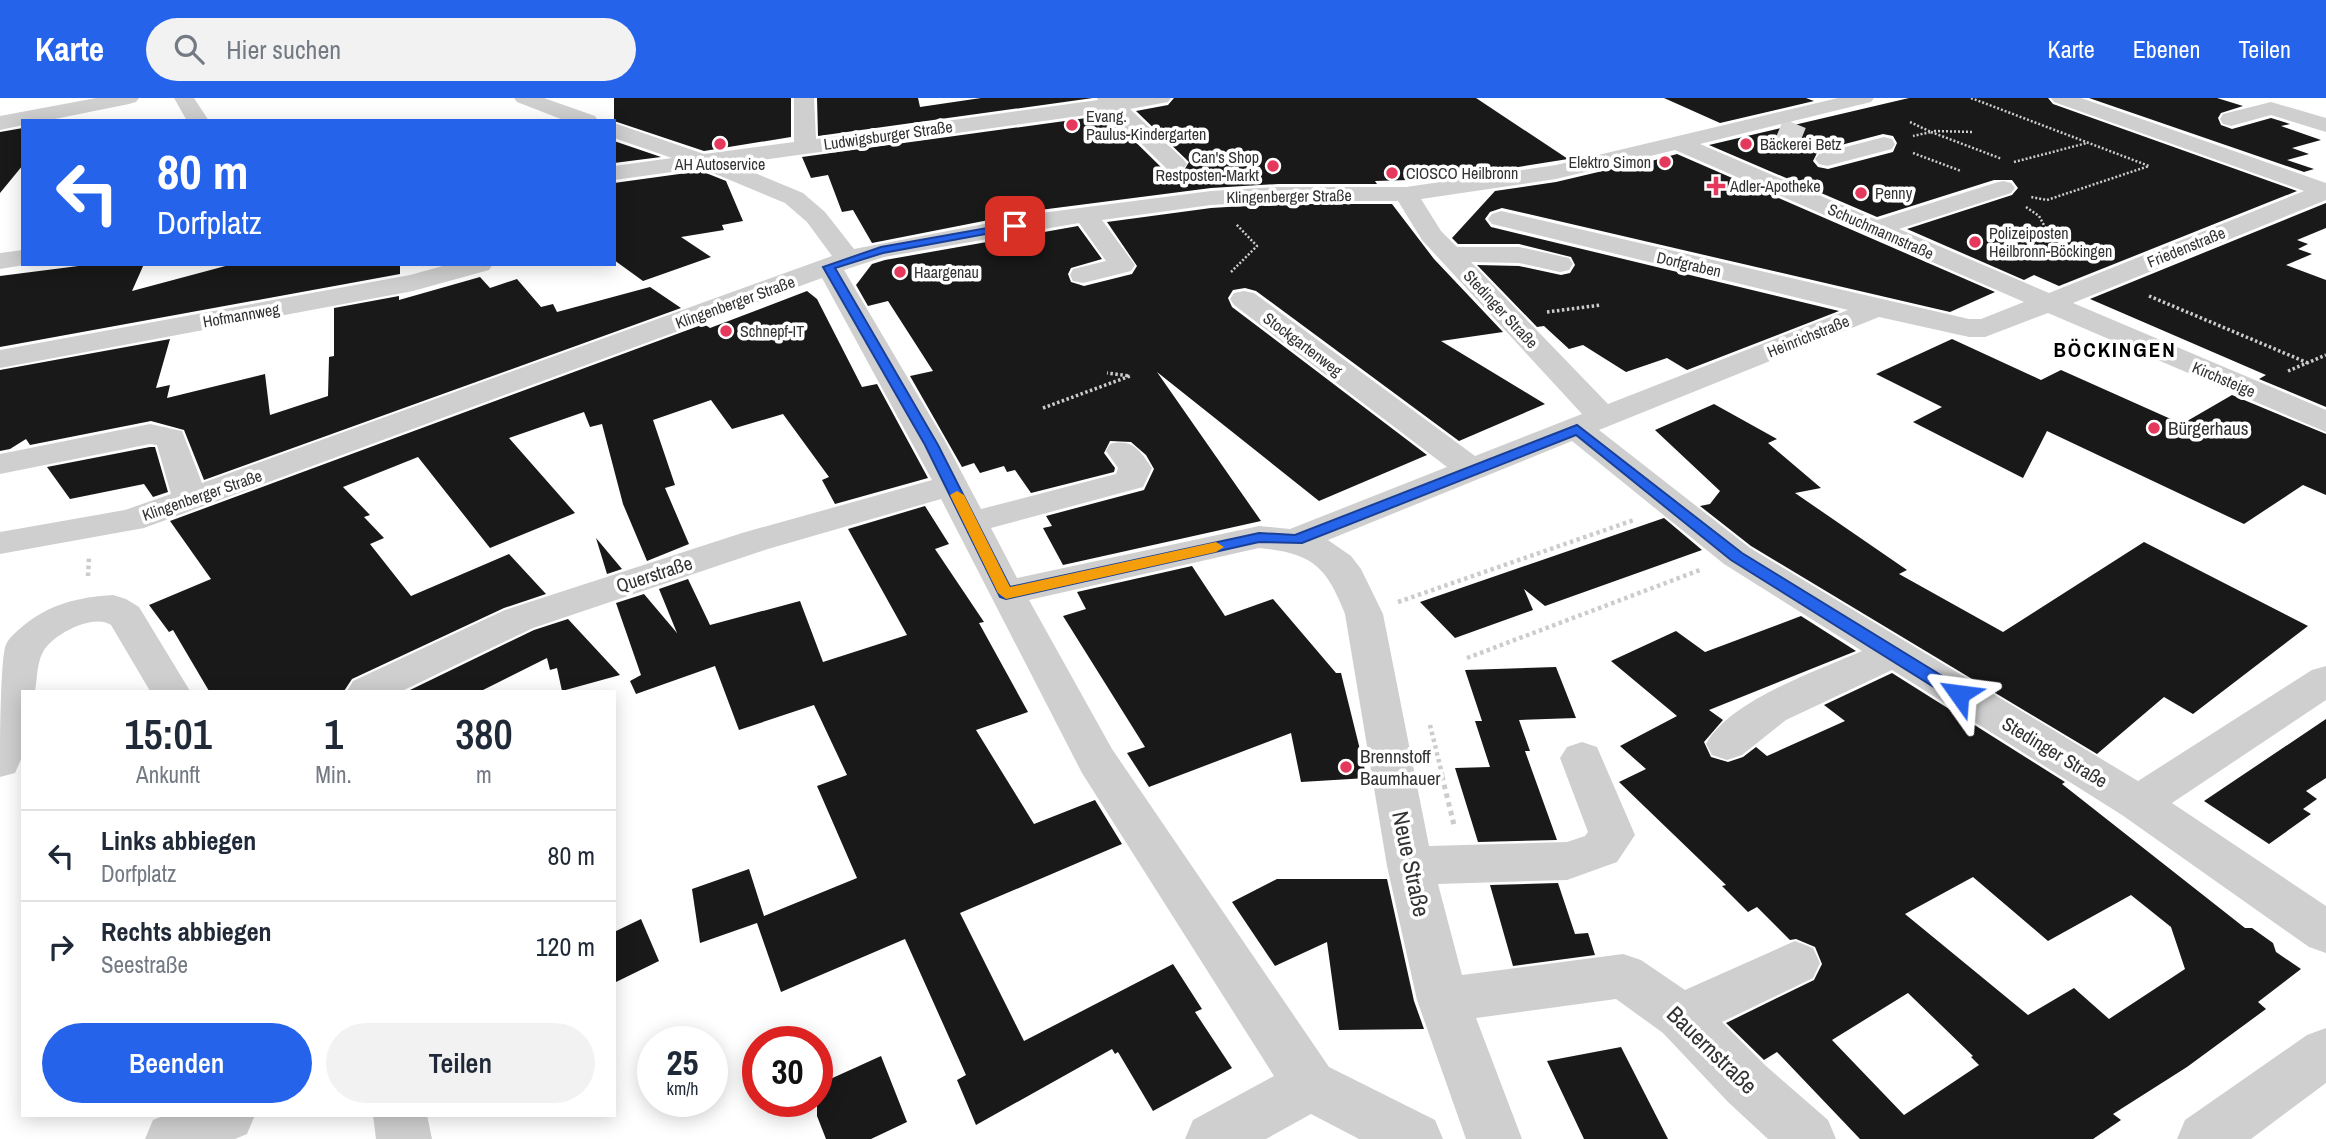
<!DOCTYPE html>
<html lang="de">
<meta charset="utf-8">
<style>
body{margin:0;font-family:"Archivo Narrow",sans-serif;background:#f2f2f3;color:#1f2937;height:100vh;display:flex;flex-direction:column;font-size:26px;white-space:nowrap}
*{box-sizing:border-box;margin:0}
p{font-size:23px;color:#747a83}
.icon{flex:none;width:38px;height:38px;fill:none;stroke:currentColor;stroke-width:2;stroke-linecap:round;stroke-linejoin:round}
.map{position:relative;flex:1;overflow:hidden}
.details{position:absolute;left:21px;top:592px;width:595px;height:427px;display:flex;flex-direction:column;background:#fff;border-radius:0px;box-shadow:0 4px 18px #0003}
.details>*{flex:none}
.hud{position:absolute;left:21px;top:21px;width:595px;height:147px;border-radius:0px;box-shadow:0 4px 18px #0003;background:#2563eb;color:#fff;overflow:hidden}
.speed{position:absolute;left:637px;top:928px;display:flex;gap:14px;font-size:35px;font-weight:700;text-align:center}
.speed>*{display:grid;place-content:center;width:91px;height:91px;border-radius:50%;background:#fff;box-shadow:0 4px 18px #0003;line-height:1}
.speed small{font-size:18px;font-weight:400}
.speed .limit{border:10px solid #d22;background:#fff;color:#111}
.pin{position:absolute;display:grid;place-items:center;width:60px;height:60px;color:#fff;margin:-30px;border-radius:14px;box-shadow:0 4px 10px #0006}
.me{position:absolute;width:77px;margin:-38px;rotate:301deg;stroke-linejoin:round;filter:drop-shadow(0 0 5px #0008)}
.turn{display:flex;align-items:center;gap:24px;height:147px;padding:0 21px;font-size:32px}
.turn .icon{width:91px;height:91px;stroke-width:2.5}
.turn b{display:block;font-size:49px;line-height:60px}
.eta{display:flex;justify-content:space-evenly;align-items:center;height:119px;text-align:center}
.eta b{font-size:42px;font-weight:600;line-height:49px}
.cta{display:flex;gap:14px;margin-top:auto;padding:14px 21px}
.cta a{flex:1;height:80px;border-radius:42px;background:#2563eb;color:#fff;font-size:28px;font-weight:600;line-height:80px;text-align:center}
.cta a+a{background:#f2f2f3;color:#1f2937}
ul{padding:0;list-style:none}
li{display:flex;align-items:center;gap:21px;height:91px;padding:0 21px;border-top:2px solid #e0e1e3}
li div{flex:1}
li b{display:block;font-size:26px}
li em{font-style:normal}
header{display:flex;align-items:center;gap:42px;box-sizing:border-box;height:98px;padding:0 35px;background:#2563eb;color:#fff}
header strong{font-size:33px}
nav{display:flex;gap:38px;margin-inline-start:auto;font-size:24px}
.search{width:490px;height:63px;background:#f2f2f3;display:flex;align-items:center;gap:18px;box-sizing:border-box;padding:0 24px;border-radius:38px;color:#747a83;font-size:26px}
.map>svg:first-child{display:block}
</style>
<header>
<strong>Karte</strong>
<div class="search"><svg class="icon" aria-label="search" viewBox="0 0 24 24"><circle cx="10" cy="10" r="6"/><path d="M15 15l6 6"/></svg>Hier suchen</div>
<nav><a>Karte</a><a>Ebenen</a><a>Teilen</a></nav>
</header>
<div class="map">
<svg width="2326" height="1041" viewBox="0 0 2326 1041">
<rect width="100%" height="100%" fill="#fff"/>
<path fill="#191919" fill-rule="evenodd" d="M614,0H791V39L704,53L614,23Z
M817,0H918L920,9L981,0H1093L818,38Z
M1174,0H1476L1568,61L1444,81L1375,83L1377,86H1278L1211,90L1040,112L872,145L853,112L842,114L828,77L811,80L802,59L1108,17L1165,73L1183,74L1189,64L1136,13L1168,7Z
M1664,0H1806L1814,3L1720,25Z
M1909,0H2048L2053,6L2297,93L2059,188L2034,177L2024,182L1907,131L2012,97L2018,90L2012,82H1994L1877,119L1709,47ZM1883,36L1893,38L1897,45L1893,54L1828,71L1818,69L1813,63L1818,53Z
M2089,0H2217L2243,8L2221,15L2218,20L2221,27L2232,31L2271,20L2290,26L2281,28L2321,42L2292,50L2309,56L2287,62L2314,71L2304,74Z
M23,30V67L0,95V34Z
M614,43L661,59L614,65Z
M1677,56L1995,194L1950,214L1502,110L1490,114L1485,121L1491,129L1839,213L1687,272L1667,260L1626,274L1583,247L1569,251L1544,228L1537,229L1477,167L1519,168L1561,177L1570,175L1575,167L1571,159L1519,146H1458L1452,140L1495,93L1556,84L1611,71L1615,73Z
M701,73L726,83L743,123L722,127L724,132L681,139L711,159L643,183L614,162V85Z
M2326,105V130L2297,142L2308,146L2298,151L2312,156L2286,167L2326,182V309L2259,281L2266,277L2090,201Z
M1278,106H1392L1434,161L1503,234L1441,243L1545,306L1459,343L1256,193L1245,190L1233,192L1228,200L1232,209L1427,357L1319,403L1157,274L1261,423L1063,467L1043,430L1052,428L1046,418L1144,392L1154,371L1146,357L1131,344L1110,343L1104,355L1115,370L1114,374L1031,395L1015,372L1007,374L1004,368L980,375L974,365L962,369L910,278L933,273L888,203L868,208L856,187L872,166L885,162L1078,128L1102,161L1071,170L1068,176L1071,184L1084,188L1132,176L1137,168L1107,124L1211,110Z
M94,166H144L132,193L233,166H400V176L0,249V178Z
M480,179L490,190L517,181L541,209L553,206L557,214L650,189L681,210L204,382L184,332L151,323L30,347L26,341L10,351L0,353V272L170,241L156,290L170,287L167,300L265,276L270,317L328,298L329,259L334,258V210L399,198V202Z
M807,193L817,201L862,289L877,286L928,380L835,406L822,382L829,379L783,316L732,331L711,302L653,322L675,387L665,390L689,446L647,463L623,406L602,326L590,329L584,314L509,340L575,415L490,450L418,359L343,389L370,417L364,419L384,440L370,446L411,498L509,456L546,496L504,510L352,581L344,593H209L173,532L169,534L149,507L211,481L170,423L704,226L710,230Z
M1952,241L2041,282L2061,272L2182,326L2232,297L2326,336V397L2303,387L2244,426L2047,333L2023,380L1913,324L1942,309L1876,276Z
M1714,306L1777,341L1768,345L1821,390L1795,395L1907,472L1899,476L2003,534L2144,444L2308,528L2193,616L2164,599L2097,656L1751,448L1700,408L1710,406L1720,393L1655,332Z
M150,349H155L168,394L153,399L144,386L70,401L47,369Z
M925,408L949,446L935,451L984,524L979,525L1028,614L976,632L1034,726L1095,702L1122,746L960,815L1024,943L1173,866L1202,911L1195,914L1232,970L1153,1013L1118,954L1115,956L1112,951L976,1027L957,982L966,977L905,841L781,894L757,825L700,845L692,791L749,771L764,818L857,780L817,688L847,677L814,607L739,632L715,568L636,596L630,583L641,577L616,505L644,496L677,535L659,491L688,481L710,527L800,503L823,564L907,537L848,431Z
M1664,420L1702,452L1545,508L1524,491L1533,512L1455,540L1420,504Z
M596,440L622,471L607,476Z
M1192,468L1225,518L1273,501L1336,575H1341L1367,680L1301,684L1291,635L1149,689L1127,655L1145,649L1063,518L1086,511L1077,494Z
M1801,518L1856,553L1709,612L1723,622L1704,644L1711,659L1728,664L1743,659L1756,649L1767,658L1845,623L1824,607L1892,575L2065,684L2062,686L2245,830H2252L2273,845L2276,854L2301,871L2258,904L2266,911L2187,969L2113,1016L2121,1022L2093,1041H1860L1777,954L1764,962L1726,925L1814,882L1822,866L1815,849L1796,841L1790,842L1757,809L1748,814L1722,788L1726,787L1619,684L1646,671L1620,648L1677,618L1611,563L1676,533L1705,554ZM1973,779L2048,843L2131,797L2171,829L2185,871L2109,921L2074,890L2028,917L1905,816ZM1908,895L1973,958L1971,959L1979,967L1904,1017L1832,942Z
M568,521L620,577L562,593L557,570L550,572L547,560L481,593H408L534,532Z
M1556,569L1576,620L1519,622L1530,653H1525L1557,742L1478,744L1455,670L1490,669L1475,623H1482L1465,572Z
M2326,621V680L2306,693L2317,701L2303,711L2311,716L2269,746L2204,703Z
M1277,781H1387L1414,903L1424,931L1339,932L1327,844L1275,868L1232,804Z
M1558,785L1575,836L1588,835L1595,857L1513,868L1490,787Z
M641,821L659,863L614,885V834Z
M1621,949L1668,1041H1584L1547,963Z
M881,958L907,1024L871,1041H826L817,1018V987Z"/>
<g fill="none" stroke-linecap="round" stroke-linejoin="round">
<path stroke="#d6d6d6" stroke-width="24" stroke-dasharray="24 12" stroke-linecap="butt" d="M1779,32L1811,45"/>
<path stroke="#ccc" stroke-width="2.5" stroke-dasharray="2 2" stroke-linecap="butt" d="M1971,0L2149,68L2047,102L2031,99
M1910,24L1931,34L1913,38
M1934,33L1973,34
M1931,34L2002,61
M1913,55L1961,73
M2014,64L2087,45
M2026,109L2039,118L2052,142
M1231,174L1257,148L1236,126"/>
<path stroke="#ccc" stroke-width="3.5" stroke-dasharray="2.5 2.5" stroke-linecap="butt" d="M2149,198L2308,265
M1547,214L1601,207
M2288,273L2326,257
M1043,310L1130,278L1107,275"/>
<path stroke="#ccc" stroke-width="4.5" stroke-dasharray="3.5 3.5" stroke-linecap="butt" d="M88,478L89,459
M1398,504L1634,422
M1467,560L1700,472
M1430,627L1443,680"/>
<path stroke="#ccc" stroke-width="5" stroke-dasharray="4.5 4.5" stroke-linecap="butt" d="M1442,678L1454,727"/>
<path fill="#cfcfcf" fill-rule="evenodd" d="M96,0H139L136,4L129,6L45,23H23V27L0,32V18Z
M174,0H194L209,23H187Z
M514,0H544L595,18L598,23H566L517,4Z
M794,0H814L816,41L1098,2L1097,0H1171L1168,4L1130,11L1183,61L1187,66L1183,71H1167L1109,14L733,66L803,95L825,114L854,151L1041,115L1211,93L1278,89H1406L1556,67L1838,0H1874L1871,4L1700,46L1877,122L1995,85L2003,83L2011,85L2015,90L2011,95L1899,131L2049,195L2304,93L2054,4L2051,0H2081L2326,85V102L2073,205L2326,312V334L2048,215L1985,239H1969L1879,219L1599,332L1750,450L2138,683L2312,572L2326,568V602L2172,705L2326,808V855L2309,849L2122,717L1892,572L1786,622L1742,657L1727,662L1712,657L1706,646C1730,602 1817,573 1862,553L1724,466L1572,343L1328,442L1351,458L1361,471L1383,516L1429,748L1567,744L1585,738L1588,734L1560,660L1567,649L1582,644L1597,649L1635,737L1617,764L1567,782L1438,786L1462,877L1623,856L1641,862L1685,892L1795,843L1813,850L1820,865L1813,880L1722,924L1766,968L1828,1022L1836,1041H1768L1728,1004L1663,935L1616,901L1476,920L1522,1041H1466L1417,902L1387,768L1345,516C1326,467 1311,455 1259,450L1029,502L1112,651L1329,969L1435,1022L1443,1041H1359L1311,1016L1266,1041H1185L1193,1022L1274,978L1082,675L941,401L768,451L533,530L402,593H347L353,583L505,512L742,435L932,382L822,180L144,430L0,456V434L125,412L171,396L157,347L150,346L0,376V356L150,326L182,333L202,385L832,158L807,124L785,105L701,70L614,82V68L672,60L614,40V25L704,56L794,44ZM1675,52L2024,204L1981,221H1969L1501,113L1492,116L1488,121L1492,126L1848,212L1608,306L1471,164L1519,165L1560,174L1569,172L1573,166L1569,160L1519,149H1457L1441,133L1421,101L1556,81ZM1278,103H1398L1422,142L1582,316L1475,358L1254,195L1244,193L1234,195L1230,201L1234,207L1447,369L1290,431L1259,428L1017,480L991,430L1143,389L1152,370C1140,353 1133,340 1110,346L1106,353L1118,370L1116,376L981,411L945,343L844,172L884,159L1079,125L1106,163L1073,171L1070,177L1073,183L1083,185L1131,173L1135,167L1102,122L1211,107Z
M2271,4L2326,20V34L2271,17L2231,28L2223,26L2220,21L2223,16Z
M1884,39L1892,41L1895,46L1892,51L1827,68L1819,66L1815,61L1819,56Z
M23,152V166H30L0,171V155Z
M450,166H493L489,172L413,193L0,270V252L410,177Z
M113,497L126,501L139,509L190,593H150L111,527C93,515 52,537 43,554C37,564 37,582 35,593H23V657L15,675L0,679C0,649 0,573 5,549C8,540 16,534 23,528C49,506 79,499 113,497Z
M2326,930V985L2251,1041H2177L2185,1022L2307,937Z
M165,1017H255L247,1036L235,1041H145L153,1022Z
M373,1017H427L432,1041H376Z"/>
</g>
<path fill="#2563eb" stroke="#184099" stroke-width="2" d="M1015,125L1020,128L1018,130L883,155L835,170L938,347L1010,489L1259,435L1295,437L1577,327L1742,455L1965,592L1968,596L1965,601H1953L1731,462L1576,337L1302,445L1259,444L1006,501L1000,499L925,347L823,169L881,149Z"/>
<path fill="#f59e0b" d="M957,393L964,397L1010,489L1216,444L1224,449L1216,454L1006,501L998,495L950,397Z"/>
<g fill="#e4395d" stroke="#fff" stroke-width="2.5">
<circle cx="1072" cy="27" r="7"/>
<circle cx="720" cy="46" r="7"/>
<circle cx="1746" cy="46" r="7"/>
<circle cx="1665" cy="64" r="7"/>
<circle cx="1273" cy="68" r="7"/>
<circle cx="1392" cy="75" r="7"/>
<path d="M1712.5 77.5h7v7h7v7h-7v7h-7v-7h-7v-7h7z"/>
<circle cx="1861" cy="95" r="7"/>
<circle cx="1975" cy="144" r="7"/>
<circle cx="900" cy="174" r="7"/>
<circle cx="726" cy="233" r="7"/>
<circle cx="2154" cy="330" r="7"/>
<circle cx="1346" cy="669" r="7"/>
</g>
<g text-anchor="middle" stroke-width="7" stroke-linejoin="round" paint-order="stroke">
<g font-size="16" fill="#323232" stroke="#fff" text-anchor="start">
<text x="1086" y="24">Evang.<tspan x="1086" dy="18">Paulus-Kindergarten</tspan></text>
<text x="1760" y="52">Bäckerei Betz</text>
<text x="1259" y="65" text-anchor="end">Can's Shop<tspan x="1259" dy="18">Restposten-Markt</tspan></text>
<text x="1651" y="70" text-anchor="end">Elektro Simon</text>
<text x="720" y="72" text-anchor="middle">AH Autoservice</text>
<text x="1406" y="81">CIOSCO Heilbronn</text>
<text x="1730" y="94">Adler-Apotheke</text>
<text x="1875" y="101">Penny</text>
<text x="1989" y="141">Polizeiposten<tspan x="1989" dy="18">Heilbronn-Böckingen</tspan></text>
<text x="914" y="180">Haargenau</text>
<text x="740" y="239">Schnepf-IT</text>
</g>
<g font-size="16" fill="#323232" stroke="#fff">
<text transform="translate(888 37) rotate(-8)" y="6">Ludwigsburger Straße</text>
<text transform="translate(1289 98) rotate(-1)" y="6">Klingenberger Straße</text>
<text transform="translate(1881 133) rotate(24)" y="6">Schuchmannstraße</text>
<text transform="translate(2186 149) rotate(-22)" y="6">Friedenstraße</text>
<text transform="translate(1689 166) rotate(13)" y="6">Dorfgraben</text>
<text transform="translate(735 204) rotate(-20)" y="6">Klingenberger Straße</text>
<text transform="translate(1501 211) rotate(47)" y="6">Stedinger Straße</text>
<text transform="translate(241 217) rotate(-10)" y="6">Hofmannweg</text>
<text transform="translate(1808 238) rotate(-22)" y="6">Heinrichstraße</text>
<text transform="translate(1303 246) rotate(37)" y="6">Stockgartenweg</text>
<text transform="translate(2224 281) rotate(23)" y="6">Kirchsteige</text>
<text transform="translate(202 397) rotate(-19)" y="6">Klingenberger Straße</text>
</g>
<g font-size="19" fill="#323232" stroke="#fff" text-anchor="start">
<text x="2168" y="337">Bürgerhaus</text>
<text x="1360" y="665">Brennstoff<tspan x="1360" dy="22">Baumhauer</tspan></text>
</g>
<g font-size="19" fill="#323232" stroke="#fff">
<text transform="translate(654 476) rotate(-18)" y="7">Querstraße</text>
<text transform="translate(2055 654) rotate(31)" y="7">Stedinger Straße</text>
</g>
<g font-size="21" font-weight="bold" letter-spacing="2" fill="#000" stroke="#fff">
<text x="2115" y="259">BÖCKINGEN</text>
</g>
<g font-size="23" fill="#323232" stroke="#fff">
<text transform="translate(1411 766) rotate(78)" y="8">Neue Straße</text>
<text transform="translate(1712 952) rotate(44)" y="8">Bauernstraße</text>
</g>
</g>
</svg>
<div class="speed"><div>25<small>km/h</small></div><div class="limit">30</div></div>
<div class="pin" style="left:1015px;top:128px;background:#d93025"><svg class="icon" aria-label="arrive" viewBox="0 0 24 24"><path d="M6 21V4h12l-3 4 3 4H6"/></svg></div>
<svg class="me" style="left:1959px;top:596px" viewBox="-20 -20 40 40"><path d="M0-17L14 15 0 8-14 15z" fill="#2563eb" stroke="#fff" stroke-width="4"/></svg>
<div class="hud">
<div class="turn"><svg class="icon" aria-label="left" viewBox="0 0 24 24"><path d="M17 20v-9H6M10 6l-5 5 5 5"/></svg><div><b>80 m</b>Dorfplatz</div></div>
</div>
<section class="details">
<div class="eta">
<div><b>15:01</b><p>Ankunft</p></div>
<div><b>1</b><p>Min.</p></div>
<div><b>380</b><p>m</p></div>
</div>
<ul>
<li><svg class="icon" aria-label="left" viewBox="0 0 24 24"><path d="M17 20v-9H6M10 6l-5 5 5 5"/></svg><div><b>Links abbiegen</b><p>Dorfplatz</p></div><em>80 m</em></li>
<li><svg class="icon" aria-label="right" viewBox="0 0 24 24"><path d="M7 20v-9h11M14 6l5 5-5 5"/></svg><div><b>Rechts abbiegen</b><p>Seestraße</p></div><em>120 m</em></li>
</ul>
<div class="cta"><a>Beenden</a><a>Teilen</a></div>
</section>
</div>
